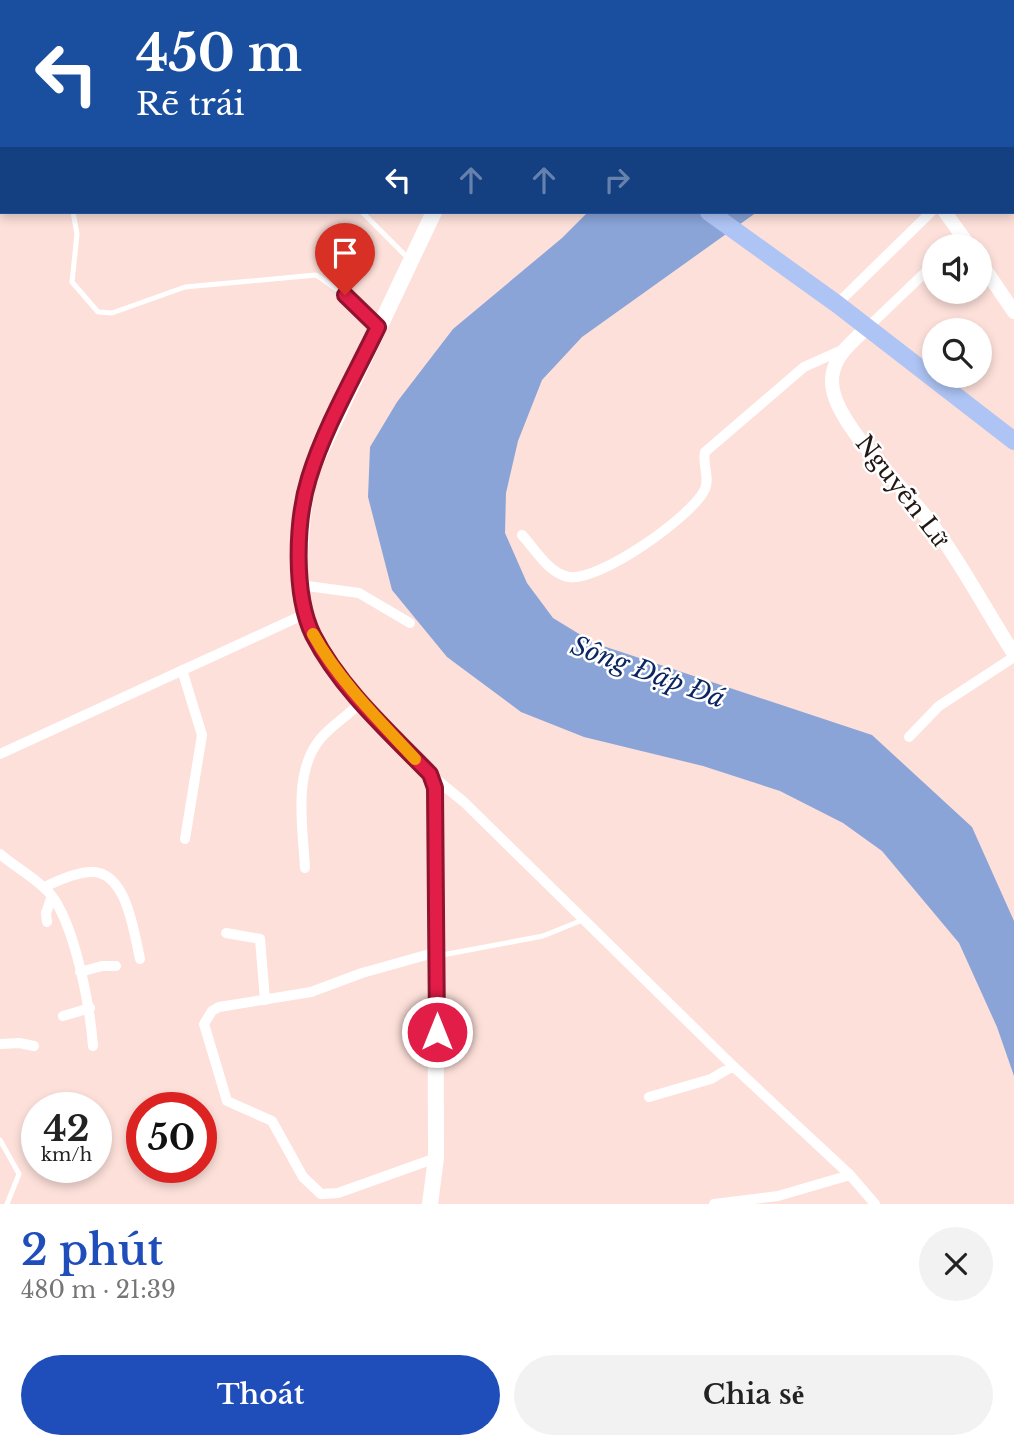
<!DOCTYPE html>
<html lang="vi">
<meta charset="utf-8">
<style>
body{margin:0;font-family:"Libre Baskerville",serif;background:#f2f2f2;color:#222;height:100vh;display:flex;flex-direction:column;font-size:26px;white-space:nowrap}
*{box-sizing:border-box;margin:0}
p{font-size:23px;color:#767676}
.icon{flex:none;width:38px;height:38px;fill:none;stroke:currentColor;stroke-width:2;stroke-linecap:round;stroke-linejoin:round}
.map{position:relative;height:1204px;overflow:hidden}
.drawer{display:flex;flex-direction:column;background:#fff;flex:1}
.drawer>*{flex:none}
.top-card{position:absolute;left:0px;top:0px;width:1015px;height:214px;box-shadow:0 4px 10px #0003;background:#1a4fa0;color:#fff;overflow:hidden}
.controls{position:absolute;left:922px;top:234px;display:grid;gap:14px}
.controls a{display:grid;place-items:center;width:70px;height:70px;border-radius:50%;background:#fff;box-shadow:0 4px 10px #0003;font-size:35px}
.speed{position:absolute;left:21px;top:1092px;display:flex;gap:14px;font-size:35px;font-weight:700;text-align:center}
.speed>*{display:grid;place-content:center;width:91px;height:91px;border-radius:50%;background:#fff;box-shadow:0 4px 10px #0003;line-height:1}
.speed small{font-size:18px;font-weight:400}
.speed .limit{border:10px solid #d22;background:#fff;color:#111}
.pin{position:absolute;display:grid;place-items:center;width:60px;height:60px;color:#fff;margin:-72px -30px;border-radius:50% 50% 50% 0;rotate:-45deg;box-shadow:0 0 7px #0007}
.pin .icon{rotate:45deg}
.me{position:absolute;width:77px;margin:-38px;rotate:0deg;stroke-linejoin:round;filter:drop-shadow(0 0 5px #0008)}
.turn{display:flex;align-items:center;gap:24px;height:147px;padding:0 21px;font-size:32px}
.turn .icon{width:91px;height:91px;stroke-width:2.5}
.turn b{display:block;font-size:49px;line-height:60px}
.lanes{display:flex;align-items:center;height:66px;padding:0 21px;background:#0003;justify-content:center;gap:35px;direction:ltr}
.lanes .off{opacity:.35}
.round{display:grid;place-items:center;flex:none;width:74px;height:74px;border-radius:37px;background:#f2f2f2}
.summary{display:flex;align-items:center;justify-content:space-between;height:119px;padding:0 21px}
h1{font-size:42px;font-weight:600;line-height:52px;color:#1f4ebb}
.button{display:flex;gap:14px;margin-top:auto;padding:14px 21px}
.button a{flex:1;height:80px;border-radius:42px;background:#1f4ebb;color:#fff;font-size:28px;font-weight:600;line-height:80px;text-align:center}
.button a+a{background:#f2f2f2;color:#222}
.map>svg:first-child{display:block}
</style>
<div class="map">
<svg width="1014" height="1204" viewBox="0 0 1014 1204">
<rect width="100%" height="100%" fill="#fde0da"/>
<path fill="#8aa4d8" d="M588,212H757L582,337L542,380L518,441L506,493L505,533L527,583L553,618L594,643L872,735L972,827L1014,921V1076L997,1027L959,943L882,851L843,823L780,791L703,766L584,737L521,712L447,657L392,590L368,497L370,447L397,402L453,329L562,238Z"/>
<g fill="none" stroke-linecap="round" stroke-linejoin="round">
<path stroke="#fff" stroke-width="5" d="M73,212L77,234L72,282L98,312L112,313L185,287L316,275L356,303L376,324
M362,212L408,258
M437,956L543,936L585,919
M0,1140L19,1174L7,1204"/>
<path stroke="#fff" stroke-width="10" d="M156,0L157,2
M548,2L549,0
M1013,115L1014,114
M952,247L963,237
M837,304L931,212
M867,328L934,264
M522,535C535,549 549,574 569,577C599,582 693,516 705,489C710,477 702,464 705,452L804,367L842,350
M300,585L359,593L410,623
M182,670L202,735L185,839
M909,737L939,706L1014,657
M0,754L305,614
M432,776L464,802L733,1066L850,1175L875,1204
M0,854C16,868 37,878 51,895C75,925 90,1007 93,1046
M305,868C303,828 292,772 321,738C332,725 349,715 362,701
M44,887C58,881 76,872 92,872C127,872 134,933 140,959
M47,922L46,913L52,896
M226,933L260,939L265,1000
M80,972L102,966H116
M63,1016L90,1008
M0,1044L19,1043L34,1046
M649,1097L711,1079L733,1066
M436,1158L338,1193L321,1194L303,1177L272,1121L227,1101L204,1024L212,1011L219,1007L311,992L362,973L437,952
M714,1204L778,1196L850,1175"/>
<path stroke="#fff" stroke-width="14" d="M805,0L806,2
M945,212L970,247
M980,262L1014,312
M867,328C848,345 827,362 833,390C840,428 903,487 927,518C960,560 985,609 1014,654"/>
<path stroke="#fff" stroke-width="16" d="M430,1204L436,1158L435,788L430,774C391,734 319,667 305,613C298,588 299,564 301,539C303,513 305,489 314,465L434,212"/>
<path stroke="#adc4f4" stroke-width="18" d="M423,0L425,2
M709,212L837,304L1014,441"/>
</g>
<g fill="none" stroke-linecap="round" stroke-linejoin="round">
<g stroke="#92132f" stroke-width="18">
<path id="route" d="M345,295L378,327C355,375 325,426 309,478C296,520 293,594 313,635C340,688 389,732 430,774L435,788L437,1032"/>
</g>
<use href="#route" stroke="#e11d48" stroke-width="12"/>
<path stroke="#f59e0b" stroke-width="12" d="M313,634C339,681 379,720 415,759"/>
</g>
<g text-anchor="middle" stroke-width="5" stroke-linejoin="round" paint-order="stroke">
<g font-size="24" fill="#231714" stroke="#fff">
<text transform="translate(902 491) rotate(52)" y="8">Nguyễn Lữ</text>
</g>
<g font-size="26" font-style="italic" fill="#0c2663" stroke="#fff">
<text transform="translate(648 672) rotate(20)" y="9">Sông Đập Đá</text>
</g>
</g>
</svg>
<div class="controls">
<a><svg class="icon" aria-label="sound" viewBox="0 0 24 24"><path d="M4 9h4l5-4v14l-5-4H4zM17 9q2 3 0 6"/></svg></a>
<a><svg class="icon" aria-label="search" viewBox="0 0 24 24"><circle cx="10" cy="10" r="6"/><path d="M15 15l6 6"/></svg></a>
</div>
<div class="speed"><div>42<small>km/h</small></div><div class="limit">50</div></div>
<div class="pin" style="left:345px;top:295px;background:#d93025"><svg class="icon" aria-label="arrive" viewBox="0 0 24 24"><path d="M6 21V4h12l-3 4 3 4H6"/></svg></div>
<svg class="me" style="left:437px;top:1032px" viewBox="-20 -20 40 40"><circle r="17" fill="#e11d48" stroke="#fff" stroke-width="3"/><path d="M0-11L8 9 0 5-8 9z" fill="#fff"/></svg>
<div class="top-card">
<div class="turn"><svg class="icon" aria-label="left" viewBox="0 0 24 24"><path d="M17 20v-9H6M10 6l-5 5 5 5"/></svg><div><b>450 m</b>Rẽ trái</div></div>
<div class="lanes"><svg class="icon" aria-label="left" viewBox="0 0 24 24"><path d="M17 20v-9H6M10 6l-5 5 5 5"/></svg><svg class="icon off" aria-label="ahead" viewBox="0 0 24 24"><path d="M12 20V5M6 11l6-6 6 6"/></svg><svg class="icon off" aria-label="ahead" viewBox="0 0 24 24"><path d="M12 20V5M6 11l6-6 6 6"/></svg><svg class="icon off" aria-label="right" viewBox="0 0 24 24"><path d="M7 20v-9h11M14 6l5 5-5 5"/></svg></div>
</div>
</div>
<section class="drawer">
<div class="summary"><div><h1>2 phút</h1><p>480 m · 21:39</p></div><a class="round"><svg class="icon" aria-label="close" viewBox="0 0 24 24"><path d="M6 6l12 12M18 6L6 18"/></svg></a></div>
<div class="button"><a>Thoát</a><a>Chia sẻ</a></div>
</section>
